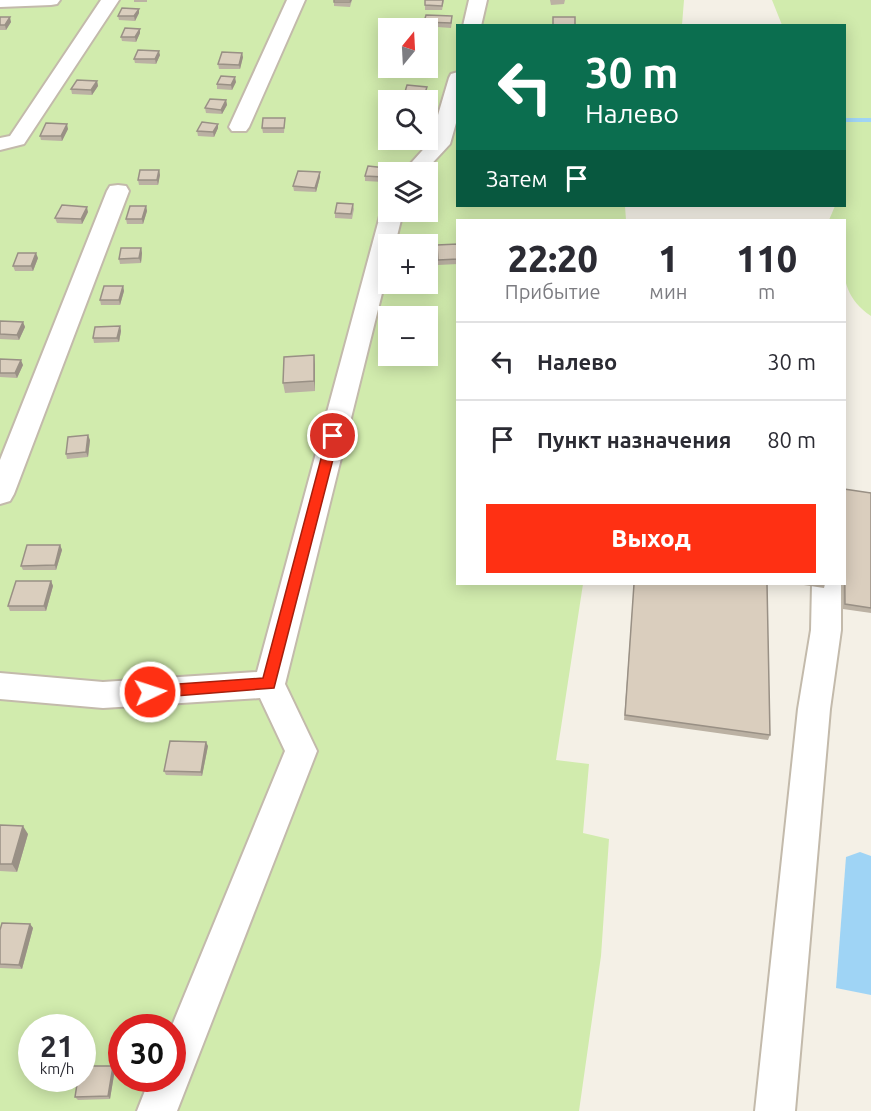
<!DOCTYPE html>
<html lang="ru">
<meta charset="utf-8">
<style>
body{margin:0;font-family:Ubuntu,sans-serif;background:#f7f7f7;color:#2b2b33;height:100vh;display:flex;flex-direction:column;font-size:22px;white-space:nowrap}
*{box-sizing:border-box;margin:0}
p{font-size:20px;color:#7c7c81}
.icon{flex:none;width:33px;height:33px;fill:none;stroke:currentColor;stroke-width:2;stroke-linecap:round;stroke-linejoin:round}
.map{position:relative;flex:1;overflow:hidden}
.sheet{position:absolute;left:456px;top:219px;width:390px;height:366px;display:flex;flex-direction:column;background:#fff;border-radius:0px;box-shadow:0 3px 15px #0003}
.sheet>*{flex:none}
.guide{position:absolute;left:456px;top:24px;width:390px;height:183px;border-radius:0px;box-shadow:0 3px 15px #0003;background:#0b6e4f;color:#fff;overflow:hidden}
.needle{width:39px;rotate:18deg}
.buttons{position:absolute;left:378px;top:18px;display:grid;gap:12px}
.buttons a{display:grid;place-items:center;width:60px;height:60px;border-radius:0px;background:#fff;box-shadow:0 3px 15px #0003;font-size:30px}
.speed{position:absolute;left:18px;top:1014px;display:flex;gap:12px;font-size:30px;font-weight:700;text-align:center}
.speed>*{display:grid;place-content:center;width:78px;height:78px;border-radius:50%;background:#fff;box-shadow:0 3px 15px #0003;line-height:1}
.speed small{font-size:15px;font-weight:400}
.speed .limit{border:9px solid #d22;background:#fff;color:#111}
.pin{position:absolute;display:grid;place-items:center;width:51px;height:51px;color:#fff;margin:-26px;border:3px solid #fff;border-radius:50%;box-shadow:0 2px 6px #0007}
.me{position:absolute;width:66px;margin:-33px;rotate:86deg;stroke-linejoin:round;filter:drop-shadow(0 0 4px #0008)}
.turn{display:flex;align-items:center;gap:21px;height:126px;padding:0 30px;font-size:27px}
.turn .icon{width:78px;height:78px;stroke-width:2.5}
.turn b{display:block;font-size:42px;line-height:51px}
.then{display:flex;align-items:center;height:57px;padding:0 30px;background:#0003;gap:12px;font-size:22px}
.eta{display:flex;justify-content:space-evenly;align-items:center;height:102px;text-align:center}
.eta b{font-size:36px;font-weight:800;line-height:42px}
.primary-button{display:flex;gap:12px;margin-top:auto;padding:12px 30px}
.primary-button a{flex:1;height:69px;border-radius:0px;background:#ff3013;color:#fff;font-size:24px;font-weight:800;line-height:69px;text-align:center}
ul{padding:0;list-style:none}
li{display:flex;align-items:center;gap:18px;height:78px;padding:0 30px;border-top:2px solid #e1e1e2}
li div{flex:1}
li b{display:block;font-size:22px}
li em{font-style:normal}
.map>svg:first-child{display:block}
</style>
<div class="map">
<svg width="871" height="1111" viewBox="0 0 871 1111">
<rect width="100%" height="100%" fill="#f4f0e6"/>
<path fill="#d1ebad" fill-rule="evenodd" d="M0,0H684L682,25L458,26V206H625L626,220H458V584H583L556,760L589,764L583,833L609,839L601,956L579,1111H0ZM388,28H428V68H388ZM388,100H428V140H388ZM388,172H428V212H388ZM388,244H428V284H388ZM388,316H428V356H388ZM32,1028H82V1078H32ZM122,1028H172V1078H122Z
M772,0H871V316C835,292 844,258 844,220H829L835,206H844V26L782,25Z"/>
<path fill="#9fd4f5" d="M860,852L871,856V995L836,988L846,857Z"/>
<g fill="none" stroke-linecap="round" stroke-linejoin="round">
<path fill="#9fd4f5" fill-rule="evenodd" d="M844,118H871V122H844Z"/>
<g stroke="#c3baab" stroke-width="4">
<path id="minor" d="M0,0H60L57,4L51,5L0,7Z
M101,0H119L24,144L0,150V138L10,136Z
M287,0H305L249,127L246,131H232L229,127Z
M469,0H487L481,26H463Z
M458,72V116L450,144L424,172H403L430,142L449,78L451,74Z
M118,185L126,186L129,191L14,494L10,501L0,504V460L107,191L110,186Z
M388,206V212H403L395,244H388V269L285,684L317,751L177,1111H137L150,1078H172L171,1028L285,751L260,698L103,708L0,699V673L103,682L257,672L381,212Z
M812,584H841V630L830,709L795,1111H755L798,709L811,630Z"/>
</g>
<use href="#minor" fill="#fff" fill-rule="evenodd"/>
</g>
<path fill="#bbb1a3" d="M134,0H147V2H134Z
M334,0H352L350,7L334,6Z
M444,0L442,10H425V5Z
M550,0H565L564,4L551,5Z
M139,9V13L135,21L119,20L118,16Z
M0,17L11,22L6,30H0Z
M452,21L451,28L424,26V22Z
M140,33L136,42L122,41L121,37Z
M428,42H435L434,56L428,55Z
M160,55L156,64L135,63L134,59Z
M243,57L240,69H219L218,64Z
M430,64L429,77L412,76L413,68Z
M97,81L98,86L92,95L72,94L71,89Z
M236,82L232,90L217,89V84Z
M427,87V92L424,100L404,99V95Z
M226,100L227,105L222,114L206,113L205,108Z
M285,118L284,133H263L262,128Z
M385,120H388V138H386Z
M218,128L214,137L198,136L197,131Z
M68,129L62,141L41,140L40,136Z
M386,168L387,172L384,182L365,181V176Z
M159,170L160,175L158,185H139L138,180Z
M320,177L316,192L294,191L293,186Z
M353,204L354,209L352,219L335,218V213Z
M146,206L147,211L143,224H127L126,219Z
M88,212L82,224L57,223L55,218Z
M458,244V264L438,265L437,245Z
M141,248L142,253L141,263L120,264L119,259Z
M38,258L33,271H15L13,266Z
M123,286L124,291L120,305H101L100,300Z
M0,321L23,322L25,327L19,340L0,339Z
M120,326L121,331L119,342L94,343L93,338Z
M314,355L315,391L285,393L283,383Z
M0,359L23,365L17,378L0,377Z
M90,440L88,457L67,459L66,454Z
M844,489L871,493V613L843,609V584H844Z
M60,545L62,550L56,570H23L21,566Z
M51,581L53,586L46,611H10L8,606Z
M634,584H767L770,735L768,740L624,720Z
M797,584H825L824,588Z
M208,746L202,776L166,775L164,771Z
M0,825L28,834L17,872L0,871Z
M30,924L33,928L22,969L0,968V930Z
M115,1069L110,1099L78,1100L75,1097Z"/>
<path fill="#999085" d="M139,9V13L135,21L134,16Z
M10,17L11,22L6,30L5,25Z
M140,29V33L136,42L135,37Z
M159,51L160,55L156,64L155,59Z
M242,53L243,57L240,69L239,65Z
M235,77L236,82L232,90L231,85Z
M97,81L98,86L92,95L91,90Z
M226,100L227,105L222,114L221,110Z
M67,124L68,129L62,141L61,136Z
M218,124V128L214,137L213,132Z
M159,170L160,175L158,185L157,180Z
M320,172V177L316,192L315,188Z
M146,206L147,211L143,224L142,219Z
M87,207L88,212L82,224L81,219Z
M141,248L142,253L141,263L139,258Z
M36,253L38,258L33,271L31,266Z
M123,286L124,291L120,305L119,300Z
M23,322L25,327L19,340L17,335Z
M120,326L121,331L119,342L117,338Z
M314,355L315,365V391L314,381Z
M21,360L23,365L17,378L15,373Z
M88,435L90,440L88,457L86,452Z
M60,545L62,550L56,570L55,565Z
M51,581L53,586L46,611L44,606Z
M206,742L208,746L202,776L201,772Z
M23,826L28,834L17,872L12,864Z
M30,924L33,928L22,969L19,965Z
M113,1066L115,1069L110,1099L108,1096Z"/>
<path fill="#dacebe" stroke="#999085" stroke-width="1.5" d="M334,0H351L350,2H334Z
M425,0H443L442,6L425,5Z
M122,8L139,9L134,16H118Z
M426,15L452,16L451,23L424,22Z
M0,17H10L5,25H0Z
M553,17H575V26H553Z
M125,28L140,29L135,37H121Z
M428,42H435L434,51H428Z
M138,50L159,51L155,59H134Z
M222,52L242,53L239,65L218,64Z
M428,64H430L429,72H412L413,68H428Z
M221,76L235,77L231,85L217,84Z
M77,80L97,81L91,90L71,89Z
M407,85L427,87L424,96L404,95Z
M210,99L226,100L221,110L205,108Z
M263,118H285L284,128H262Z
M385,120H388V133H385Z
M202,122L218,124L213,132L197,131Z
M46,123L67,124L61,136H40Z
M368,166L386,168L384,177L365,176Z
M140,170H159L157,180H138Z
M298,171L320,172L315,188L293,186Z
M337,203L353,204L351,214L335,213Z
M62,205L87,207L81,219L55,218Z
M130,206H146L142,219H126Z
M458,244V259L438,260L437,245Z
M121,248H141L139,258L119,259Z
M18,253H36L31,266H13Z
M104,286H123L119,300H100Z
M0,321L23,322L17,335L0,334Z
M120,326L117,338H93L95,327Z
M314,355V381L283,383L284,357Z
M0,359L21,360L15,373H0Z
M88,435L86,452L66,454L68,437Z
M844,489L871,493V608L845,604Z
M27,545H60L55,565L21,566Z
M16,581H51L44,606H8Z
M634,584H767L770,735L625,715Z
M170,741L206,742L201,772L164,771Z
M0,825L23,826L12,864H0Z
M2,923L30,924L19,965L0,964V930Z
M82,1066H113L108,1096L75,1097L78,1078H82Z"/>
<path fill="#ff3013" stroke="#a61f0c" stroke-width="1.5" d="M333,432L339,436L274,688L150,698L145,697L143,692L145,688L150,686L263,678L327,436Z"/>
</svg>
<div class="buttons">
<a><svg class="needle" viewBox="-14 -14 28 28"><path d="M0-13l5 13h-10z" fill="#e53935"/><path d="M0 13l5-13h-10z" fill="#7c7c81"/></svg></a>
<a><svg class="icon" aria-label="search" viewBox="0 0 24 24"><circle cx="10" cy="10" r="6"/><path d="M15 15l6 6"/></svg></a>
<a><svg class="icon" aria-label="layers" viewBox="0 0 24 24"><path d="M12 4l9 5-9 5-9-5zM3 14l9 5 9-5"/></svg></a>
<a>+</a>
<a>−</a>
</div>
<div class="speed"><div>21<small>km/h</small></div><div class="limit">30</div></div>
<div class="pin" style="left:333px;top:436px;background:#d93025"><svg class="icon" aria-label="arrive" viewBox="0 0 24 24"><path d="M6 21V4h12l-3 4 3 4H6"/></svg></div>
<svg class="me" style="left:150px;top:692px" viewBox="-20 -20 40 40"><circle r="17" fill="#ff3013" stroke="#fff" stroke-width="3"/><path d="M0-11L8 9 0 5-8 9z" fill="#fff"/></svg>
<div class="guide">
<div class="turn"><svg class="icon" aria-label="left" viewBox="0 0 24 24"><path d="M17 20v-9H6M10 6l-5 5 5 5"/></svg><div><b>30 m</b>Налево</div></div>
<div class="then">Затем<svg class="icon" aria-label="arrive" viewBox="0 0 24 24"><path d="M6 21V4h12l-3 4 3 4H6"/></svg></div>
</div>
<section class="sheet">
<div class="eta">
<div><b>22:20</b><p>Прибытие</p></div>
<div><b>1</b><p>мин</p></div>
<div><b>110</b><p>m</p></div>
</div>
<ul>
<li><svg class="icon" aria-label="left" viewBox="0 0 24 24"><path d="M17 20v-9H6M10 6l-5 5 5 5"/></svg><div><b>Налево</b></div><em>30 m</em></li>
<li><svg class="icon" aria-label="arrive" viewBox="0 0 24 24"><path d="M6 21V4h12l-3 4 3 4H6"/></svg><div><b>Пункт назначения</b></div><em>80 m</em></li>
</ul>
<div class="primary-button"><a>Выход</a></div>
</section>
</div>
